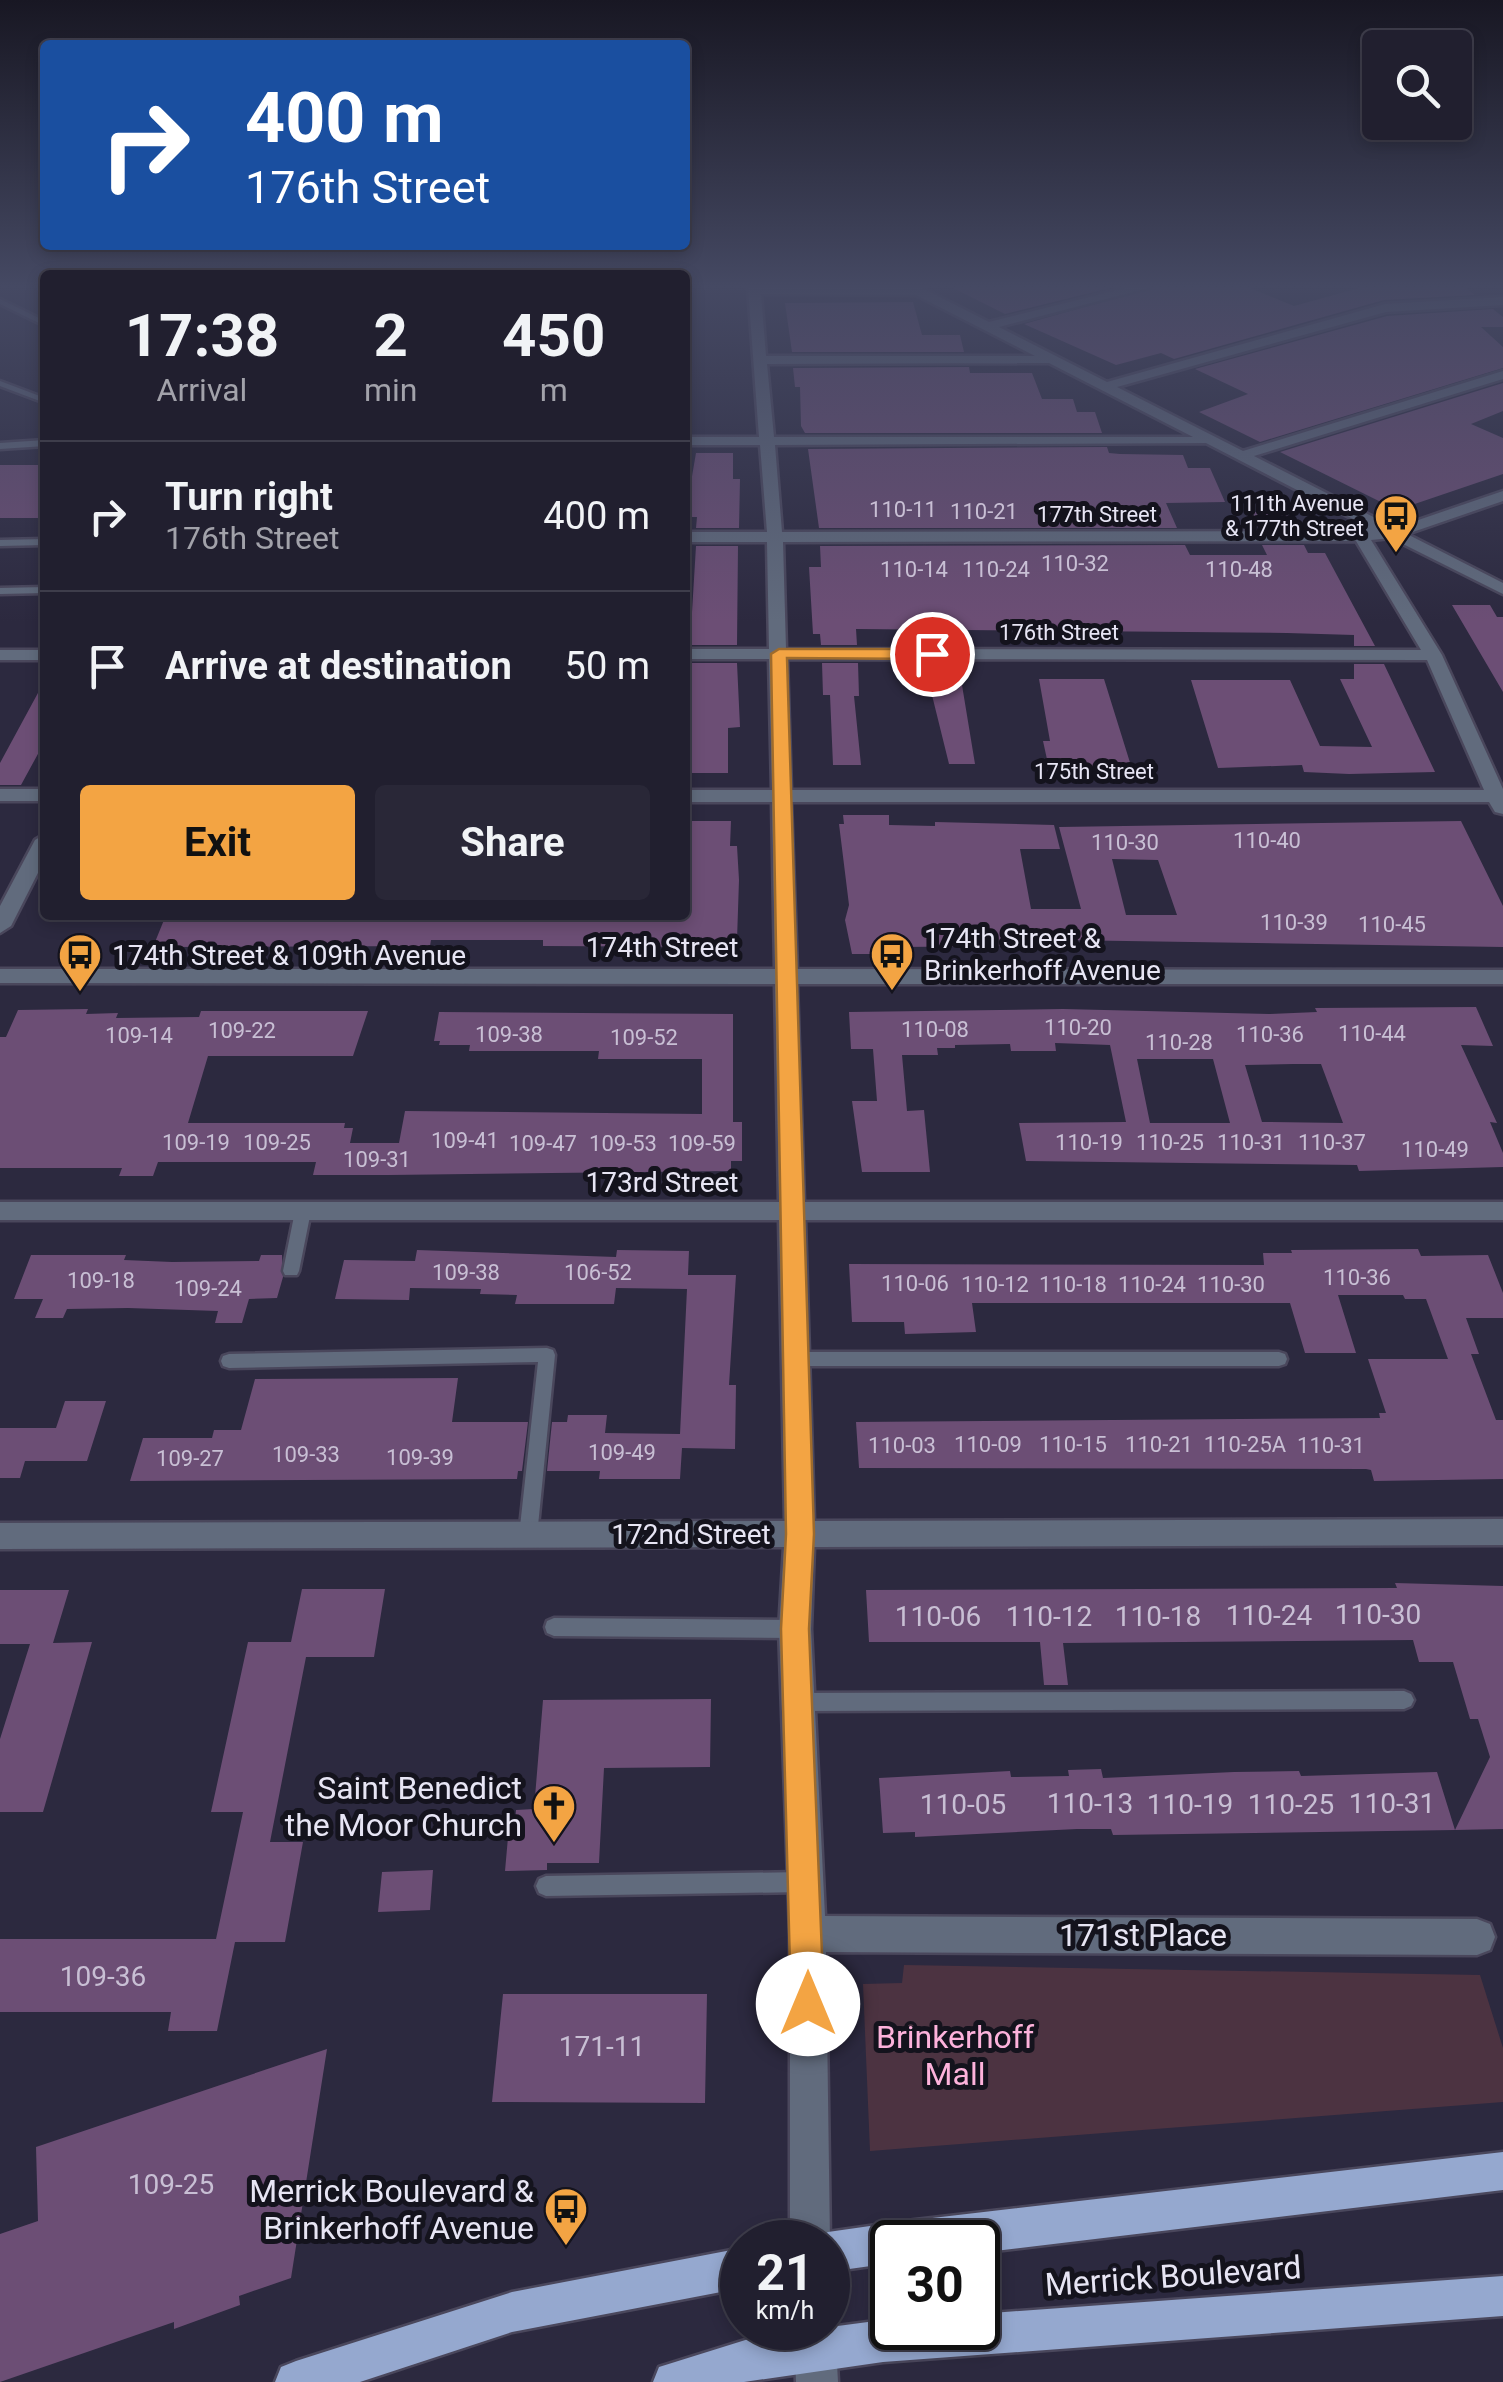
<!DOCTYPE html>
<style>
body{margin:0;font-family:Roboto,sans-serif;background:#292737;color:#f1f3f6;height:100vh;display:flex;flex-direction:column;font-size:38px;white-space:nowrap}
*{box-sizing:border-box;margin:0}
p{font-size:32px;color:#a2a2aa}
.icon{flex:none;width:55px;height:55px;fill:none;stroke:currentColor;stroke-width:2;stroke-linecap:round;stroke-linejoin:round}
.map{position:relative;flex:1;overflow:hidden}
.side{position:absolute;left:40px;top:270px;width:650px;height:650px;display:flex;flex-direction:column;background:#211f2f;border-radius:10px;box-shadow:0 5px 15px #0003,0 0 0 2px #3e3d4b}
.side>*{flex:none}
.top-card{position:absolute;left:40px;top:40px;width:650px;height:210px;border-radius:10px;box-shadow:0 5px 15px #0003,0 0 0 2px #3e3d4b;background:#1a4fa0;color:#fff;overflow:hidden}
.buttons{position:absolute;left:1362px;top:30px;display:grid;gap:20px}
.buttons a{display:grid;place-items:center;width:110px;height:110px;border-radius:10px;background:#211f2f;box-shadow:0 5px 15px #0003,0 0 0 2px #3e3d4b;font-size:50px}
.speed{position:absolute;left:720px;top:2220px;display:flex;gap:20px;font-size:50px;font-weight:700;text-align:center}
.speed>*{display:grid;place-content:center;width:130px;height:130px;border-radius:50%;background:#211f2f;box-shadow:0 5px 15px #0003,0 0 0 2px #3e3d4b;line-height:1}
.speed small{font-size:25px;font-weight:400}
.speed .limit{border:5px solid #111;border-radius:15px;background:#fff;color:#111}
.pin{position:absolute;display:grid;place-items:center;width:85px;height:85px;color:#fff;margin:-42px;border:5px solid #fff;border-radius:50%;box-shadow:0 2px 10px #0007}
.me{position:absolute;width:110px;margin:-55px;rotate:0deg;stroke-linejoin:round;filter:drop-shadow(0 0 8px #0008)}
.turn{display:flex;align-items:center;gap:35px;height:210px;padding:0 40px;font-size:45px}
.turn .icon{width:130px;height:130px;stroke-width:2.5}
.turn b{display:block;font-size:70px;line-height:85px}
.eta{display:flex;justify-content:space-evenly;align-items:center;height:170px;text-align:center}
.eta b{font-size:60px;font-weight:700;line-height:70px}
.primary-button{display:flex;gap:20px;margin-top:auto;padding:20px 40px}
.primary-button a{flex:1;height:115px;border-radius:10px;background:#f3a443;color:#111;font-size:40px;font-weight:700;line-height:115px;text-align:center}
.primary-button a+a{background:#292737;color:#f1f3f6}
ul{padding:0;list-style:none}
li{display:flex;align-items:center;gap:30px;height:150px;padding:0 40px;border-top:2px solid #3e3d4b}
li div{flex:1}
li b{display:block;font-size:38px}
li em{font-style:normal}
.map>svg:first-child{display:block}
</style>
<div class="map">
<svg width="1503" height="2382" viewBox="0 0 1503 2382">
<rect width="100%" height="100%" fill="#2c293f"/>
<path fill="#4c3341" d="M904,1965L1480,1975L1503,2048V2102L870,2151L863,1984L902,1983Z"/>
<path fill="#6c4e75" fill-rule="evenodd" d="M953,288H1110L1005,314Z
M1152,288H1250L1294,306L1359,288H1466L1475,295L1384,300L1174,359L1161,353L1116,365L1024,324Z
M913,302L922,335H960L964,352H792L785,303Z
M1493,309L1503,317V327H1481L1503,347V368L1260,442L1199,412L1248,394L1195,369L1387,316Z
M969,367L970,373H1032L1042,399H1073L1077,412H1095L1102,433H805L801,426L800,387H795L793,368Z
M1503,383V411L1471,424L1503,438V474L1397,510L1280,452Z
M1107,447L1109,453L1120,454L1183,455L1188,468H1210L1225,502L1166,503L1177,528H819L808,449Z
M696,453H733V479H740L739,528H696L697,517H685Z
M0,465H45V518H0Z
M1246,512H1285L1296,527H1253Z
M1185,545L1190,555H1267L1262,545H1304L1308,553H1325L1375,646H1354V635L1287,633L856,629L857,645H821L820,634H813L809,567H821L820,546Z
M696,546H738L737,645H690Z
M1452,605H1490L1497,617H1503V692Z
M688,663H737L740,727L728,728V773H688Z
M822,663H858L859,696H854L861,765H833L830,695H823Z
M1354,664H1384L1435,772L1349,774L1304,772L1302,765L1218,768L1191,680H1290L1320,746L1372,747L1340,679H1354Z
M928,679H961L975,764H949Z
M1039,679H1104L1132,769L1050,773L1043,741H1050Z
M45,680V741L21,785H0V763Z
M843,815H889V825L935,826V822L1054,825L1060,849H1020L1031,909H1081L1059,827L1461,821L1503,906V947L1061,940L1029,941L1030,946L900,947L901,954H852L845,920L849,905L839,824H844ZM1112,859L1158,860L1177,915H1126Z
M685,821H731L730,846H737L739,880L737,940H730V947L543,946V940H431L430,946L153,947L166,915H685Z
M1476,1007L1493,1046L1461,1045L1497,1123L1490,1122L1503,1153V1167L1359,1171L1357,1165L1026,1161L1019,1123L1126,1122L1110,1045L1055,1043L1056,1051H1011L1010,1044L955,1045V1048H937L938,1055H902L907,1111L924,1110L930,1172H862L852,1101H877L873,1049H851L849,1012L1063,1009L1269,1014L1317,1012L1315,1008ZM1137,1059H1213L1230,1123H1150ZM1293,1064H1321L1343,1123L1262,1122L1245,1065Z
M88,1009L86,1014L118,1013L116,1018L199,1017L201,1011H368L353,1056H208L188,1123H345L344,1128H353L350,1143H399L405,1111L702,1114V1059H598L599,1051H469L470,1045H439L440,1041H434L439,1012L733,1014V1122H742V1161H731V1171L389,1175H313L316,1162H158L153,1176H119L122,1168H0V1037H6L18,1010Z
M1418,1249L1421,1256L1488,1255L1503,1293V1318H1466L1479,1354H1471L1496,1420H1503V1479L1374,1481L1371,1470L1366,1469L859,1468L856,1422L1380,1418L1379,1413H1386L1368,1359H1448L1426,1299H1405L1403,1295H1338L1356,1353H1305L1290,1303H972L976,1332L905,1334L904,1322H852L849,1264L1264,1265L1263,1253H1292L1291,1250Z
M417,1250L616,1257L617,1250L689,1251L688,1275H736L729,1385H736L735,1449L682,1448L680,1479H599L600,1471H547L552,1422H567L568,1415H607L605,1433L680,1434L687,1289L616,1288L614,1304H515L517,1295L480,1294L481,1289L410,1288L409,1300L335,1299L344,1260L415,1261Z
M31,1255H126L124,1260L172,1262L259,1261L261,1255H282L283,1277L277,1298L249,1299L242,1323H215L218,1311L128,1308L67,1309L63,1318H35L43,1299H14Z
M458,1378L452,1422H528L522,1471H518L517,1479L130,1481L143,1438H212L214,1430H241L255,1379Z
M65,1401H106L87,1461H25L20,1478H0V1428H56Z
M1395,1583L1503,1586V1829L1455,1830L1490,1757L1478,1719H1470L1453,1662H1419L1413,1640L1063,1643L1068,1685H1044L1040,1642H869L866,1590L1397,1588Z
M302,1589H385L374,1657H306L270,1842H303L285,1942H235L217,2031H168L171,2012H0V1939H216L243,1812H211L248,1642H291Z
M0,1590H69L53,1643L92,1642L43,1812H0V1739L30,1644H0Z
M711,1699L710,1767L604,1768L599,1863H547V1870L505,1871L509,1826H515L516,1810L534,1809L543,1700Z
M1101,1769L1103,1778L1234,1772L1299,1771L1301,1776L1437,1772L1455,1830L1113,1835L1111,1829H1077L915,1837V1832L883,1833L879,1778L1010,1771L1011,1777L1069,1776L1068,1770Z
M433,1870L430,1910L378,1912L382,1872Z
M503,1994H707L705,2103L492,2102Z
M327,2049L291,2278L239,2296L240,2305L174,2329V2322L0,2382V2234L38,2221L36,2147Z"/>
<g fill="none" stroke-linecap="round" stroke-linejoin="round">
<g stroke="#4a475c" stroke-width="5">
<path id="service" d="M0,299L45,321V326L0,304Z
M0,381L45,398V403L0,386Z
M45,440V446L0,449V443Z
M45,539V545L0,546V540Z
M45,587V593L0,594V588Z
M303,1205L311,1211L299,1271L297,1275H285L283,1271L295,1211Z
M547,1348L553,1350L555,1355L537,1536L534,1542L528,1544L522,1542L519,1536L538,1362L229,1368L223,1366L221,1361L223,1356L229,1354Z
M795,1352H1279L1285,1354L1287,1359L1285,1364L1279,1366H795L789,1364L787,1359L789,1354Z
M554,1618L795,1620L802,1623L804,1629L802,1635L795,1638L554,1636L547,1633L545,1627L547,1621Z
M1404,1691L1411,1694L1414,1700L1411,1706L1404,1709L800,1711L793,1708L790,1702L793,1696L800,1693Z
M803,1872L810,1875L813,1882L810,1889L803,1892L546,1896L539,1893L536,1886L539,1879L546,1876Z"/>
</g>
<g stroke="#4a475c" stroke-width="5">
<path id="minor" d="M748,288H922L989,322L1126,288H1148L999,327L1107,382L1385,304L1503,297V305L1386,312L1117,387L1243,451L1503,371V379L1254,456L1395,528L1503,491V501L1407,534L1503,583V594L1391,538L1371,540L1442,655L1503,789V814L1495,812L1489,802H791L797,969L1503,970V984H797L804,1202H1503V1220H805L814,1521L1503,1519V1545L814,1547L811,1629L825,1916L1477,1919L1490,1924L1495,1937L1490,1950L1477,1955L826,1952L830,2242L828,2248V2242H790V1934L779,1629L784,1547L0,1549V1523L785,1521L779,1220H0V1202H779L775,984L0,983V969H775L772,802H685V790H772L769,659H685V649H769L767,542H685V532H767L760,445H685V437H759ZM761,294L916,295L1035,356H766ZM1049,363L1193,437H774L767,364ZM1206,443L1355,520L1353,531L782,532L775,445ZM1356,541L1421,650L786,649L783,542ZM787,659L1427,660L1484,790H791Z
M0,650H45V660H0Z
M0,789H45V801H0Z
M45,834V859L11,926L0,933V906L35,840Z
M828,2313L835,2328L838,2382H796L794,2328H828Z"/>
</g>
<g stroke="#4a475c" stroke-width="5">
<path id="primary" d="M1503,2152V2190L978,2253V2242H892V2263L828,2272V2242H812L828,2232L898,2222Z
M742,2248V2288L512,2332L360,2382H275L281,2367L296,2361L512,2292Z
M1503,2276V2316L883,2362L744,2382H653L659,2367L755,2337L883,2320H892V2328H978V2314Z"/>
</g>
<use href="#service" fill="#616b7d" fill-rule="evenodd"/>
<use href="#minor" fill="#616b7d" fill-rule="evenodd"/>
<use href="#primary" fill="#95a8cf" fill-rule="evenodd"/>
</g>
<linearGradient id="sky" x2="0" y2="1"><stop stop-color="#181723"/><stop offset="0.46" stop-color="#454963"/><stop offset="1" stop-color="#454963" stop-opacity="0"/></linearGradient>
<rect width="1503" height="622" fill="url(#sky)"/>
<path fill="#f3a443" stroke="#9e6b2c" stroke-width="2.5" d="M779,649H932L940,654L932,659L787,658L814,1534L809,1629L824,2004L819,2016L808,2021L796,2016L791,2004L781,1629L786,1534L771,654Z"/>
<defs>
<g id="bus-pin" transform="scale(2.25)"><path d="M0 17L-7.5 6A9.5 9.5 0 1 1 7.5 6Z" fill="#f3a443" stroke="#14131d"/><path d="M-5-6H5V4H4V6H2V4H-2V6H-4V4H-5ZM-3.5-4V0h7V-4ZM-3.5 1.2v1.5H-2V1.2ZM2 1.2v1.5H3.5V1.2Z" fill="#111"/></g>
<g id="church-pin" transform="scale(2.25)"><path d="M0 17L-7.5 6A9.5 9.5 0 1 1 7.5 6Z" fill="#f3a443" stroke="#14131d"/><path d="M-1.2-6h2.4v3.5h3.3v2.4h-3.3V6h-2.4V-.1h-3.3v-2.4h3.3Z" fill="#111"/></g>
</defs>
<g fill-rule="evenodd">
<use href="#bus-pin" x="1396" y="516"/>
<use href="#bus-pin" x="892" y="954"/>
<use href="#bus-pin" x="80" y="955"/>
<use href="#church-pin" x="554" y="1806"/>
<use href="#bus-pin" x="566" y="2209"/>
</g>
<g text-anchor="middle" stroke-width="10" stroke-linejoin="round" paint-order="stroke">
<g font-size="22" fill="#e7e5f4" stroke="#14131d" text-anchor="end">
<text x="1364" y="511">111th Avenue<tspan x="1364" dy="25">&amp; 177th Street</tspan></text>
</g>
<g font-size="22" fill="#c8bfd4">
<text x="903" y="517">110-11</text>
<text x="984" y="519">110-21</text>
<text x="1075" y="571">110-32</text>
<text x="914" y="577">110-14</text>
<text x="996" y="577">110-24</text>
<text x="1239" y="577">110-48</text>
<text x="1267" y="848">110-40</text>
<text x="1125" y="850">110-30</text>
<text x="1294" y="930">110-39</text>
<text x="1392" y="932">110-45</text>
<text x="1078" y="1035">110-20</text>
<text x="935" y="1037">110-08</text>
<text x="242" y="1038">109-22</text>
<text x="1372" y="1041">110-44</text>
<text x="509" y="1042">109-38</text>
<text x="1270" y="1042">110-36</text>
<text x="139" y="1043">109-14</text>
<text x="644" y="1045">109-52</text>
<text x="1179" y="1050">110-28</text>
<text x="465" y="1148">109-41</text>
<text x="196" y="1150">109-19</text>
<text x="277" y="1150">109-25</text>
<text x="1089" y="1150">110-19</text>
<text x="1170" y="1150">110-25</text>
<text x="1251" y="1150">110-31</text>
<text x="1332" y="1150">110-37</text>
<text x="543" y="1151">109-47</text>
<text x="623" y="1151">109-53</text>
<text x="702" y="1151">109-59</text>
<text x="1435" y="1157">110-49</text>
<text x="377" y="1167">109-31</text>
<text x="466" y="1280">109-38</text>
<text x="598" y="1280">106-52</text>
<text x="1357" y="1285">110-36</text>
<text x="101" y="1288">109-18</text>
<text x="915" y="1291">110-06</text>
<text x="995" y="1292">110-12</text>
<text x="1073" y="1292">110-18</text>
<text x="1152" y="1292">110-24</text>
<text x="1231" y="1292">110-30</text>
<text x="208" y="1296">109-24</text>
<text x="988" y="1452">110-09</text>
<text x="1073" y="1452">110-15</text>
<text x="1159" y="1452">110-21</text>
<text x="1245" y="1452">110-25A</text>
<text x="902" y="1453">110-03</text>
<text x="1331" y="1453">110-31</text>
<text x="622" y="1460">109-49</text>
<text x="306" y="1462">109-33</text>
<text x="420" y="1465">109-39</text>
<text x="190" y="1466">109-27</text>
</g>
<g font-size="22" fill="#e7e5f4" stroke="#14131d">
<text x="1097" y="522">177th Street</text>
<text x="1059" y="640">176th Street</text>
<text x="1094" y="779">175th Street</text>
</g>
<g font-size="28" fill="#e7e5f4" stroke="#14131d" text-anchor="start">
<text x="924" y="948">174th Street &amp;<tspan x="924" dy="32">Brinkerhoff Avenue</tspan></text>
<text x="112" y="965">174th Street &amp; 109th Avenue</text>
</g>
<g font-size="28" fill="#e7e5f4" stroke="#14131d">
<text x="662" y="957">174th Street</text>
<text x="662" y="1192">173rd Street</text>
<text x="691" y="1544">172nd Street</text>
</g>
<g font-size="28" fill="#c8bfd4">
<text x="1378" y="1624">110-30</text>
<text x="1269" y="1625">110-24</text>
<text x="938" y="1626">110-06</text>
<text x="1049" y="1626">110-12</text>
<text x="1158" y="1626">110-18</text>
<text x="1090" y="1813">110-13</text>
<text x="1392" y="1813">110-31</text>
<text x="963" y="1814">110-05</text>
<text x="1190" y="1814">110-19</text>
<text x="1291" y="1814">110-25</text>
<text x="103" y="1986">109-36</text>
<text x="602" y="2056">171-11</text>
<text x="171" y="2194">109-25</text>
</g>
<g font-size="32" fill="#e7e5f4" stroke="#14131d" text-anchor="end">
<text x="522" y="1799">Saint Benedict<tspan x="522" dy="37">the Moor Church</tspan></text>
<text x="534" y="2202">Merrick Boulevard &amp;<tspan x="534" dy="37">Brinkerhoff Avenue</tspan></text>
</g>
<g font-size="32" fill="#e7e5f4" stroke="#14131d">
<text x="1143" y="1946">171st Place</text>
<text transform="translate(1173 2276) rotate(-4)" y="11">Merrick Boulevard</text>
</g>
<g font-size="32" fill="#fdb2db" stroke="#14131d">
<text x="955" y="2048">Brinkerhoff<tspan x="955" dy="37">Mall</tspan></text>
</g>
</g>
</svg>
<div class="buttons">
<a><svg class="icon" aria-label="search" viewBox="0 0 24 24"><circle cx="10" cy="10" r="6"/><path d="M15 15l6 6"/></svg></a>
</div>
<div class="speed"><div>21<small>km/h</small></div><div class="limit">30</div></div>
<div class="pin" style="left:932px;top:654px;background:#d93025"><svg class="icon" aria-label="arrive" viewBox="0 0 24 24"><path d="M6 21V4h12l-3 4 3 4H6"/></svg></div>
<svg class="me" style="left:808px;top:2004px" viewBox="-20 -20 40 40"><circle r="19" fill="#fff"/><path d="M0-13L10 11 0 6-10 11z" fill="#f3a443"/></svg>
<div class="top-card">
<div class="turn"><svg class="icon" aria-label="right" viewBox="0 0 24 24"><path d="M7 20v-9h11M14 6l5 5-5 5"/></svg><div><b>400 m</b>176th Street</div></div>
</div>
<section class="side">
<div class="eta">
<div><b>17:38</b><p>Arrival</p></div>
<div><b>2</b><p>min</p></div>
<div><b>450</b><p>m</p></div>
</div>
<ul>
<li><svg class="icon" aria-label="right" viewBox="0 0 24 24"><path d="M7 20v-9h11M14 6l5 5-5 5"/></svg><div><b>Turn right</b><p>176th Street</p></div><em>400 m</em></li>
<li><svg class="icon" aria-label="arrive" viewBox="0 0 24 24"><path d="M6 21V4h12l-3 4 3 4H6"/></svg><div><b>Arrive at destination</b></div><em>50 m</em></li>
</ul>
<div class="primary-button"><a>Exit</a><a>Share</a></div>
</section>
</div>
